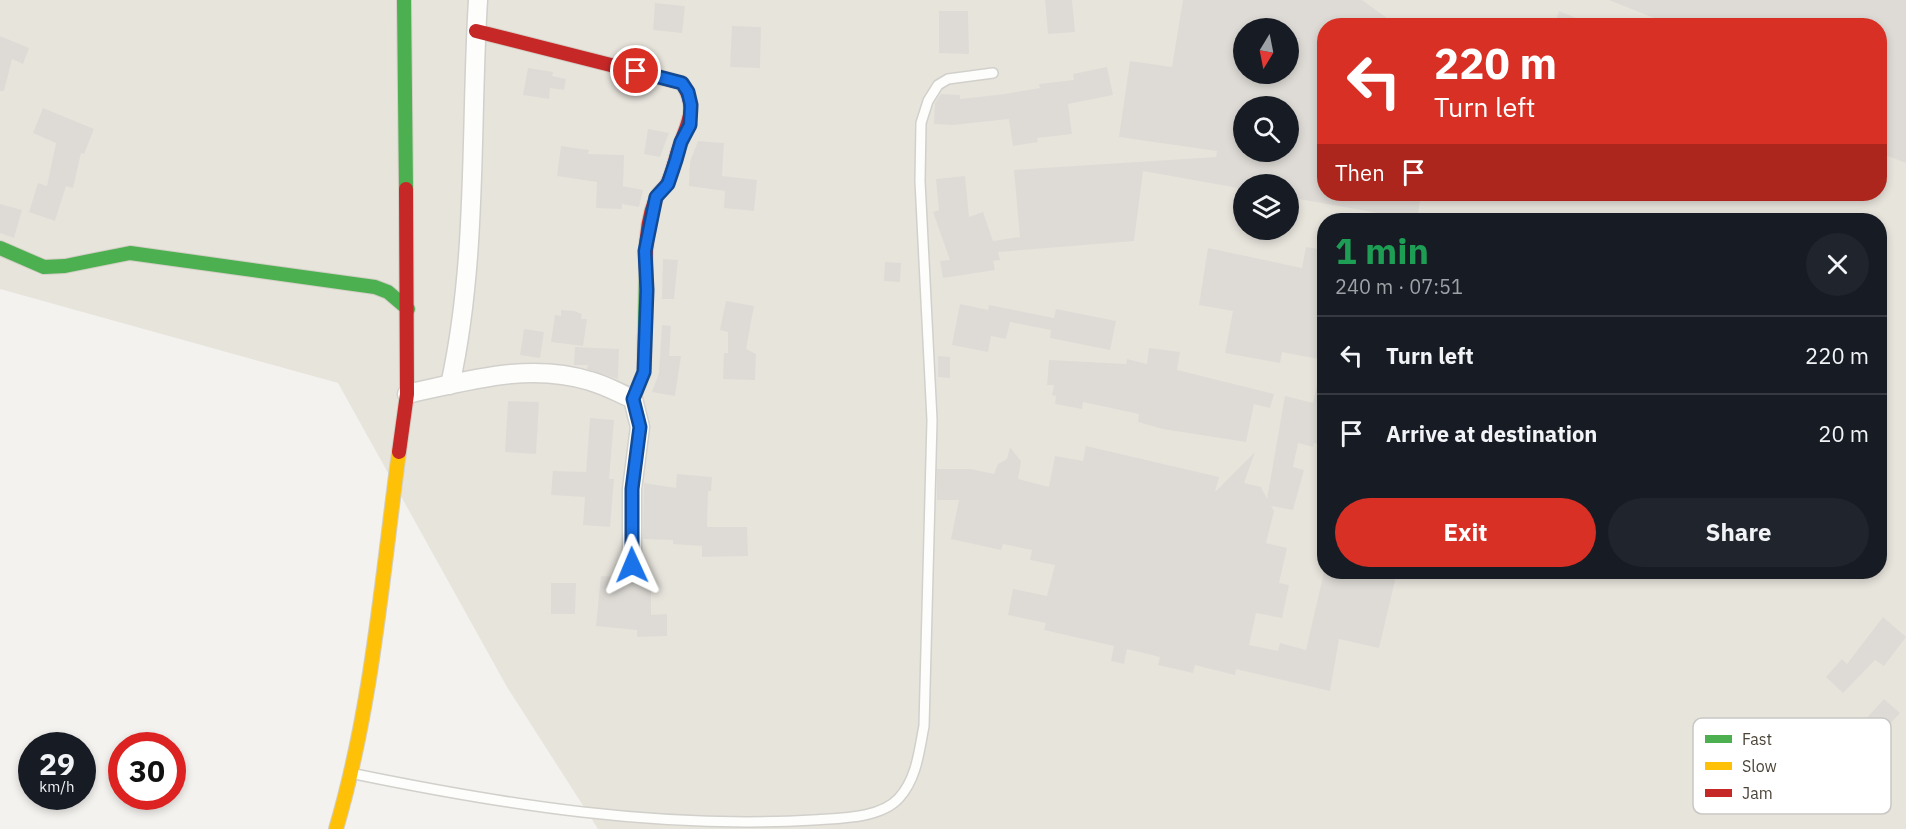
<!DOCTYPE html>
<meta charset="utf-8">
<style>
body{margin:0;font-family:"IBM Plex Sans",sans-serif;background:#20242c;color:#f1f3f6;height:100vh;display:flex;flex-direction:column;font-size:22px;white-space:nowrap}
*{box-sizing:border-box;margin:0}
p{font-size:20px;color:#9ea1a6}
.icon{flex:none;width:33px;height:33px;fill:none;stroke:currentColor;stroke-width:2;stroke-linecap:round;stroke-linejoin:round}
.map{position:relative;flex:1;overflow:hidden}
.side{position:absolute;left:1317px;top:213px;width:570px;height:366px;display:flex;flex-direction:column;background:#171b24;border-radius:24px;box-shadow:0 3px 9px #0003}
.side>*{flex:none}
.hud{position:absolute;left:1317px;top:18px;width:570px;height:183px;border-radius:24px;box-shadow:0 3px 9px #0003;background:#d93025;color:#fff;overflow:hidden}
.needle{width:39px;rotate:190deg}
.tools{position:absolute;left:1233px;top:18px;display:grid;gap:12px}
.tools a{display:grid;place-items:center;width:66px;height:66px;border-radius:50%;background:#171b24;box-shadow:0 3px 9px #0003;font-size:30px}
.speed{position:absolute;left:18px;top:732px;display:flex;gap:12px;font-size:30px;font-weight:700;text-align:center}
.speed>*{display:grid;place-content:center;width:78px;height:78px;border-radius:50%;background:#171b24;box-shadow:0 3px 9px #0003;line-height:1}
.speed small{font-size:15px;font-weight:400}
.speed .limit{border:9px solid #d22;background:#fff;color:#111}
.pin{position:absolute;display:grid;place-items:center;width:51px;height:51px;color:#fff;margin:-26px;border:3px solid #fff;border-radius:50%;box-shadow:0 2px 6px #0007}
.me{position:absolute;width:66px;margin:-33px;rotate:359deg;stroke-linejoin:round;filter:drop-shadow(0 0 4px #0008)}
.turn{display:flex;align-items:center;gap:21px;height:126px;padding:0 18px;font-size:27px}
.turn .icon{width:78px;height:78px;stroke-width:2.5}
.turn b{display:block;font-size:42px;line-height:51px}
.then{display:flex;align-items:center;height:57px;padding:0 18px;background:#0003;gap:12px;font-size:22px}
.round{display:grid;place-items:center;flex:none;width:63px;height:63px;border-radius:32px;background:#20242c}
.overview{display:flex;align-items:center;justify-content:space-between;height:102px;padding:0 18px}
h1{font-size:36px;font-weight:700;line-height:45px;color:#1e9e55}
.action{display:flex;gap:12px;margin-top:auto;padding:12px 18px}
.action a{flex:1;height:69px;border-radius:36px;background:#d93025;color:#fff;font-size:24px;font-weight:700;line-height:69px;text-align:center}
.action a+a{background:#20242c;color:#f1f3f6}
ul{padding:0;list-style:none}
li{display:flex;align-items:center;gap:18px;height:78px;padding:0 18px;border-top:2px solid #363941}
li div{flex:1}
li b{display:block;font-size:22px}
li em{font-style:normal}
.map>svg:first-child{display:block}
</style>
<div class="map">
<svg width="1906" height="829" viewBox="0 0 1906 829">
<rect width="100%" height="100%" fill="#f4f2ee"/>
<path fill="#e7e4dc" fill-rule="evenodd" d="M0,0H1906V829H598L507,687L338,383L0,289ZM1324,26H1880V194H1324ZM1244,28H1288V74H1244ZM1244,106H1288V152H1244ZM1244,184H1288V230H1244ZM1324,220H1880V572H1324Z"/>
<path fill="#dedbd6" fill-rule="evenodd" d="M1045,0H1072L1075,32L1048,34Z
M1183,0H1362L1398,26H1324V194H1421L1417,220L1288,197V184H1244V189L1143,171L1134,241L998,252L1000,260L993,261L995,270L943,278L940,261L950,260L933,212L939,210L936,179L965,176L969,217L983,212L993,241L1020,237L1014,170L1216,157L1217,151L1119,137L1130,61L1172,67ZM1244,28H1288V74H1244ZM1244,106H1288V152H1244Z
M1609,0H1906V163L1880,153V26H1674Z
M655,3L685,6L682,33L653,30Z
M939,11H968L969,54L939,53Z
M1559,11L1593,25V26H1554Z
M732,26L761,27L760,68L730,67Z
M0,36L29,48L23,64L12,59L4,91H0Z
M1107,67L1113,95L1068,104L1072,134L1037,138L1038,142L1013,146L1009,119L953,125L934,124L935,103L941,94L960,95V99L1005,94L1040,88L1039,84L1074,80L1073,74Z
M528,68L553,72L552,76L566,79L564,90L550,88L549,99L523,95Z
M43,108L94,129L84,154L81,153L73,188L66,186L55,221L29,212L38,183L47,186L56,143L33,133Z
M648,129L669,133L660,157L644,154Z
M698,141L724,143L722,176L757,180L754,211L724,208L725,191L689,186L690,162Z
M561,146L589,150L588,154L624,155L623,186L643,190L639,207L622,204V209L596,208L597,182L557,176Z
M0,204L22,210L14,238L0,233Z
M1306,247L1324,250V360L1282,352L1280,363L1225,353L1233,311L1199,305L1208,248L1302,268Z
M663,259L678,260L674,299H662Z
M885,262L901,263L900,282L884,281Z
M726,301L754,306L746,349L756,354L755,380L723,379L724,353H728V332L720,330Z
M960,304L988,310L989,305L1054,318L1056,309L1116,321L1110,350L1050,338L1051,330L1010,322L1006,339L991,336L988,352L952,345Z
M561,310L574,311L582,314L581,319H587L583,346L551,342L555,315L561,316Z
M662,325L671,326L669,356H681L675,396L652,392L659,373Z
M524,329L544,332L540,358L520,355Z
M575,347L619,349L618,379L587,369L588,365H574Z
M1149,348L1180,352L1177,370L1274,394L1270,408L1254,404L1246,442L1163,429L1138,422L1139,414L1083,402L1082,409L1055,404L1056,396L1052,395L1054,385H1047L1049,360L1126,364L1127,359L1147,364Z
M938,356L950,357V378L938,377Z
M1319,376L1324,377V445L1314,443L1313,447L1298,443L1293,467L1304,470L1293,510L1271,506L1274,511L1266,543L1287,548L1279,583L1289,585L1282,618L1256,613L1249,645L1278,651L1280,643L1306,650L1324,572H1397L1379,648L1339,639L1330,691L1236,669L1235,675L1195,665L1193,673L1158,665L1160,657L1127,649L1124,664L1111,661L1114,646L1044,630L1046,623L1008,615L1013,589L1047,596L1055,565L1030,560L1032,550L1003,544L1001,550L951,539L959,500H937V469H971L994,474L998,464L1007,459L1010,447L1021,461L1018,479L1049,487L1055,456L1083,461L1086,446L1219,477L1215,492L1255,452L1244,483L1261,487L1267,499L1285,396L1313,403Z
M508,401L539,402L536,454L505,452Z
M590,418L614,420L609,479H614L610,527L583,525L585,497L551,495L553,471L586,472Z
M677,474L712,477L711,491H708L707,527H747L748,556L702,557V546L673,544V540L643,539L644,483L676,488Z
M601,576L651,579V615L667,614V636L637,637V630L596,626Z
M551,583H576L575,614H551Z
M1883,617L1906,637L1884,666L1875,660L1843,693L1826,677L1842,659L1847,664Z
M1884,699L1900,713L1871,745L1855,731Z"/>
<g fill="none" stroke-linecap="round" stroke-linejoin="round">
<g stroke="#d2d0cb" stroke-width="12">
<path id="lane" d="M355,774C506,805 658,829 813,820C839,818 880,819 899,798C917,778 919,751 924,726L932,420L920,181L921,123L928,101L938,85L948,79L993,73"/>
</g>
<g stroke="#d2d0cb" stroke-width="21">
<path id="street" d="M450,385C478,259 470,127 478,0
M407,394C468,381 528,362 590,381C605,385 619,393 633,399L640,427L632,489V565"/>
</g>
<g stroke="#d3cfc5" stroke-width="16">
<path id="fast" d="M404,0L406,189
M0,248L44,267L65,266L130,253L375,287L388,292L408,309
M633,399L644,372L646,272"/>
</g>
<g stroke="#d3cfc5" stroke-width="16">
<path id="slow" d="M336,829C372,707 382,578 399,452"/>
</g>
<g stroke="#d3cfc5" stroke-width="16">
<path id="jam" d="M476,31L682,83C699,109 687,123 679,148C675,159 673,173 667,184C664,189 658,193 656,198C647,220 645,249 646,272
M399,452L407,394L406,189"/>
</g>
<use href="#lane" stroke="#fdfdfc" stroke-width="9"/>
<use href="#street" stroke="#fdfdfc" stroke-width="18"/>
<use href="#fast" stroke="#4caf50" stroke-width="14"/>
<use href="#slow" stroke="#ffc107" stroke-width="14"/>
<use href="#jam" stroke="#c62828" stroke-width="14"/>
</g>
<g fill="none" stroke-linecap="round" stroke-linejoin="round">
<g stroke="#114b97" stroke-width="15">
<path id="route" d="M632,565V489L640,427L633,399L644,372L647,290L645,251L656,197L668,184L676,160L681,142L690,125L691,105L688,92L682,83L636,71"/>
</g>
<use href="#route" stroke="#1a73e8" stroke-width="10"/>
</g>
<rect x="1693" y="718" width="198" height="96" rx="9" fill="#fff" stroke="#c9c7c4" stroke-width="1.5"/>
<rect x="1705" y="735" width="27" height="8" fill="#4caf50"/>
<rect x="1705" y="762" width="27" height="8" fill="#ffc107"/>
<rect x="1705" y="789" width="27" height="8" fill="#c62828"/>
<g font-size="16" fill="#4b4439">
<text x="1742" y="745">Fast</text>
<text x="1742" y="772">Slow</text>
<text x="1742" y="799">Jam</text>
</g>
</svg>
<div class="tools">
<a><svg class="needle" viewBox="-14 -14 28 28"><path d="M0-13l5 13h-10z" fill="#e53935"/><path d="M0 13l5-13h-10z" fill="#9ea1a6"/></svg></a>
<a><svg class="icon" aria-label="search" viewBox="0 0 24 24"><circle cx="10" cy="10" r="6"/><path d="M15 15l6 6"/></svg></a>
<a><svg class="icon" aria-label="layers" viewBox="0 0 24 24"><path d="M12 4l9 5-9 5-9-5zM3 14l9 5 9-5"/></svg></a>
</div>
<div class="speed"><div>29<small>km/h</small></div><div class="limit">30</div></div>
<div class="pin" style="left:636px;top:71px;background:#d93025"><svg class="icon" aria-label="arrive" viewBox="0 0 24 24"><path d="M6 21V4h12l-3 4 3 4H6"/></svg></div>
<svg class="me" style="left:632px;top:565px" viewBox="-20 -20 40 40"><path d="M0-17L14 15 0 8-14 15z" fill="#1a73e8" stroke="#fff" stroke-width="4"/></svg>
<div class="hud">
<div class="turn"><svg class="icon" aria-label="left" viewBox="0 0 24 24"><path d="M17 20v-9H6M10 6l-5 5 5 5"/></svg><div><b>220 m</b>Turn left</div></div>
<div class="then">Then<svg class="icon" aria-label="arrive" viewBox="0 0 24 24"><path d="M6 21V4h12l-3 4 3 4H6"/></svg></div>
</div>
<section class="side">
<div class="overview"><div><h1>1 min</h1><p>240 m · 07:51</p></div><a class="round"><svg class="icon" aria-label="close" viewBox="0 0 24 24"><path d="M6 6l12 12M18 6L6 18"/></svg></a></div>
<ul>
<li><svg class="icon" aria-label="left" viewBox="0 0 24 24"><path d="M17 20v-9H6M10 6l-5 5 5 5"/></svg><div><b>Turn left</b></div><em>220 m</em></li>
<li><svg class="icon" aria-label="arrive" viewBox="0 0 24 24"><path d="M6 21V4h12l-3 4 3 4H6"/></svg><div><b>Arrive at destination</b></div><em>20 m</em></li>
</ul>
<div class="action"><a>Exit</a><a>Share</a></div>
</section>
</div>
